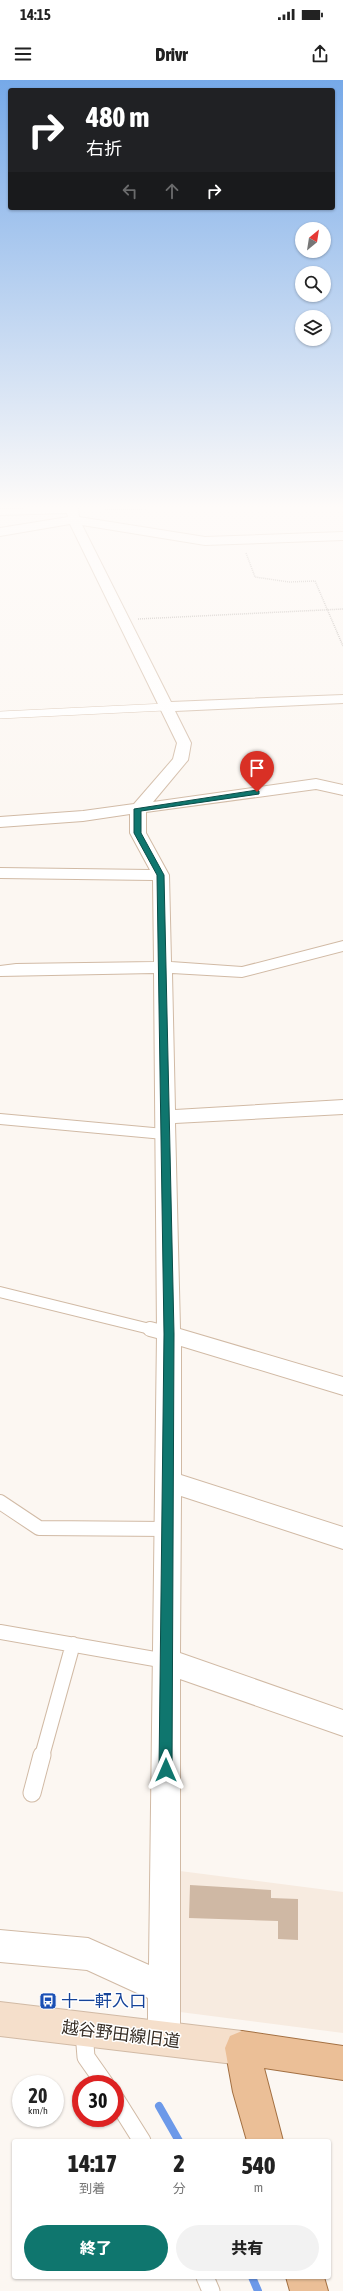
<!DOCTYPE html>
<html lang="ja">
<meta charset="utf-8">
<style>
body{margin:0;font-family:"Asap Condensed","Noto Sans JP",sans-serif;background:#f2f2f2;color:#222;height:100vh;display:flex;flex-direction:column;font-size:15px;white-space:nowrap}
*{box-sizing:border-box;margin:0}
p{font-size:13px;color:#767676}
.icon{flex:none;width:22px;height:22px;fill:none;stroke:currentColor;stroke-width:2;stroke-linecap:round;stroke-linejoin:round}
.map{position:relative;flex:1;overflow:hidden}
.sheet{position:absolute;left:12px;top:2059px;width:319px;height:140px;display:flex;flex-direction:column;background:#fff;border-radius:4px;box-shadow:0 1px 3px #0004}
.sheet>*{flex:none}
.top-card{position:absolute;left:8px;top:8px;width:327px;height:122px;border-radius:4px;box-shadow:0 1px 3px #0004;background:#202124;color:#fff;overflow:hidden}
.needle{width:26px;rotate:30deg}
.fabs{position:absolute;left:295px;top:142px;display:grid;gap:8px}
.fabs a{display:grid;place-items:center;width:36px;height:36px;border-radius:50%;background:#fff;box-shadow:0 1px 3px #0004;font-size:20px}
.speed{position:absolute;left:12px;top:1995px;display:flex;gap:8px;font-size:20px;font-weight:700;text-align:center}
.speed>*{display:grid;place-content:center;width:52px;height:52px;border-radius:50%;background:#fff;box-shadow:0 1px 3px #0004;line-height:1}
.speed small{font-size:10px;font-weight:400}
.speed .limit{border:6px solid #d22;background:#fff;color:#111}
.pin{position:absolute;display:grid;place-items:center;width:34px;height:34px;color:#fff;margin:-41px -17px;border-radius:50% 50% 50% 0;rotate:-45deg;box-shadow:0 0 4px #0007}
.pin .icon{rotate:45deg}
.me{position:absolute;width:44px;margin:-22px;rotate:0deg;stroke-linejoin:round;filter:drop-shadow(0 0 3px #0008)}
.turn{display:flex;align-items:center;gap:14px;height:84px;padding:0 12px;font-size:18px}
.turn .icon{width:52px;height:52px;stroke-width:2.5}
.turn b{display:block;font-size:28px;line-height:34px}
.lanes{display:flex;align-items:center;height:38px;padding:0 12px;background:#0003;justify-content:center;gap:20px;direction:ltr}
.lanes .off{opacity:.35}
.eta{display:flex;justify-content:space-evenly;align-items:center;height:68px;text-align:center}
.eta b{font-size:24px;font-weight:800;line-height:28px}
.cta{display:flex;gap:8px;margin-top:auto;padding:8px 12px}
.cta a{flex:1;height:46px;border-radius:24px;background:#0f766e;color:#fff;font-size:16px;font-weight:800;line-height:46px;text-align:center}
.cta a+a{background:#f2f2f2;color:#222}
.status{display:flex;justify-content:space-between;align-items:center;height:28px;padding:0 20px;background:#fff;direction:ltr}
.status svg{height:11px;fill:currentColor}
header{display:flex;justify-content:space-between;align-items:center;height:52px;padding:0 12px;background:#fff;font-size:18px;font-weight:800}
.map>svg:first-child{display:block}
</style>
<div class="status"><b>14:15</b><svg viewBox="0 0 49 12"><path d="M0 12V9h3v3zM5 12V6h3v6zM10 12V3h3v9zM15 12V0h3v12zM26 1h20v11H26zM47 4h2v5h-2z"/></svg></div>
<header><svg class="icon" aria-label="menu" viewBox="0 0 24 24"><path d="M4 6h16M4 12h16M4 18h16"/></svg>Drivr<svg class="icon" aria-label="share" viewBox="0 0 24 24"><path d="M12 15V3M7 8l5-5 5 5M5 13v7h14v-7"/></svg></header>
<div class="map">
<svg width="343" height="2211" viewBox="0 0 343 2211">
<rect width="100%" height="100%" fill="#fcf7f2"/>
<path fill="#f7ebe0" d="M180,1791L343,1812V1953L180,1932Z"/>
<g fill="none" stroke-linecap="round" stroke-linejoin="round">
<path stroke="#6c99e9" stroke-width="8" d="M159,2026L179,2061
M252,2197L258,2211"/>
</g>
<path fill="#cfb8a4" d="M190,1805L271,1810V1818L298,1819V1860L278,1859V1841L189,1838Z"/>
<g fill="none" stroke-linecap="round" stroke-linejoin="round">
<g stroke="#d1baa5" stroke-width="8">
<path id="lane-far3" d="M0,635L165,627"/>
</g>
<g stroke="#d1baa5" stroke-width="12">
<path id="lane-far2" d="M0,1039L164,1054
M0,1212L154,1250"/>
</g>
<g stroke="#d1baa5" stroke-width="16">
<path id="lane-far1" d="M150,1249L169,1254
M0,1422L39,1448L167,1449
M0,1552L166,1581
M42,1676L73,1564"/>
</g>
<g stroke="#d1baa5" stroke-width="19">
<path id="lane" d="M32,1713L42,1675
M84,1952L86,1977L105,2004
M115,2018L142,2061
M205,2197L211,2211"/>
</g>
<g stroke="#d1baa5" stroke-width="2">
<path id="street" d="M78,427L79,437L205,457L343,452V460L205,465L82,445L171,622L343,615V623L175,631L191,663L188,680L153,722L316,699L343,705V715L316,709L146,732V753L169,795L171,882L242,887L343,861V871L242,897L172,893L175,1030L343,1020V1034L175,1043L180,1249L343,1297V1315L181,1266V1395L343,1447V1469L181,1416L180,1573L343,1630V1656L180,1599V1959L176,1971L164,1975L152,1971L148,1959V1918L87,1890L0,1882V1850L88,1858L149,1885L157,1254L154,893L0,896V886L16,884L154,882L153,800L0,798V788L150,790L130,753V734L83,741L0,747V737L83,731L134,724L173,679L177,663L70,444L0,456V448L68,437L67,433L0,435V429Z"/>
</g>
<g stroke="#d1baa5" stroke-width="2">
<path id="secondary" d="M0,1922L242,1951L254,1956L259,1968L254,1980L242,1985L0,1956Z"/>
</g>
<g stroke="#a37042" stroke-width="2">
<path id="primary" d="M242,1951L343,1966V2000L264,1988L283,2061H247L233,2012L225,1968L230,1956Z
M286,2197H324L328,2211H290Z"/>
</g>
<path stroke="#b1aaa4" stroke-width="1.5" stroke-dasharray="1 1" stroke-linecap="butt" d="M105,430L199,427
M246,473L255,497L289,502L315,501L343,566
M138,539L343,529"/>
<use href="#lane-far3" stroke="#fff" stroke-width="7"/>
<use href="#lane-far2" stroke="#fff" stroke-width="10"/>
<use href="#lane-far1" stroke="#fff" stroke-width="14"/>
<use href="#lane" stroke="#fff" stroke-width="17"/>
<use href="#street" fill="#fff" fill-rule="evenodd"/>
<use href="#secondary" fill="#f5dfcb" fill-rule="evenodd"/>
<use href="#primary" fill="#ebbf97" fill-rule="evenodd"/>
</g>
<linearGradient id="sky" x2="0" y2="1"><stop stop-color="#76a9e8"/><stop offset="0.58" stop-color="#fefbf9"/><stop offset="1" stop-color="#fefbf9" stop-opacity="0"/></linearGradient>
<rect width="343" height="736" fill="url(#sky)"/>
<path fill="#0f766e" stroke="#0a4d48" d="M257,710L259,711V714L141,731V753L164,795L174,1254L172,1690L170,1694L166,1696L161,1694L159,1690L164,1254L157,795L134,753V729Z"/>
<defs>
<g id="bus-square" transform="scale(0.9)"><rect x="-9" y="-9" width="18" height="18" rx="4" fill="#1a4fb4" stroke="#fff"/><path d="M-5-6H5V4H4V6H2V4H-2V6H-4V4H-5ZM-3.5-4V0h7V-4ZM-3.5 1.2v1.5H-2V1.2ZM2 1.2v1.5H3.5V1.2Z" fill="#fff"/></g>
</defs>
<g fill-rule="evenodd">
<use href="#bus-square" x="48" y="1921"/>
</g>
<g text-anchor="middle" stroke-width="3" stroke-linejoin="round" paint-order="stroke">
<g font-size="17" fill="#164399" stroke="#fff" text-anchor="start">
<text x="61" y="1927">十一軒入口</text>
</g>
<g font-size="17" fill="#362d25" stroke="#fff">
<text transform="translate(121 1954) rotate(7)" y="6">越谷野田線旧道</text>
</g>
</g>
</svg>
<div class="fabs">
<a><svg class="needle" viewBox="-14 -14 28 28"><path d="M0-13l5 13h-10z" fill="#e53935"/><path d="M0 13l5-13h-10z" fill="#767676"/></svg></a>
<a><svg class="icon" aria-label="search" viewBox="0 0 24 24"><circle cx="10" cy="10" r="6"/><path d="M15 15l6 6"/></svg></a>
<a><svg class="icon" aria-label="layers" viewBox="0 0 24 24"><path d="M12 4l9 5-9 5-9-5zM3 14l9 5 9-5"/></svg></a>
</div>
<div class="speed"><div>20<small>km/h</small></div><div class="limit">30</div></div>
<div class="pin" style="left:257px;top:712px;background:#d93025"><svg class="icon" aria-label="arrive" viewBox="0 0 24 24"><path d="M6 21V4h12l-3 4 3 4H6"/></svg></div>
<svg class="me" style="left:166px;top:1690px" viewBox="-20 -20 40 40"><path d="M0-17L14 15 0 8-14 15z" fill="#0f766e" stroke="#fff" stroke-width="4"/></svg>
<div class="top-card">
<div class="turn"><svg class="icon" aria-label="right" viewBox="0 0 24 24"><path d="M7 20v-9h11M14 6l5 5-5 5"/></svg><div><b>480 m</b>右折</div></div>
<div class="lanes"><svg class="icon off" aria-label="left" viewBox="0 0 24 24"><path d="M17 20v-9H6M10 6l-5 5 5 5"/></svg><svg class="icon off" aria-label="ahead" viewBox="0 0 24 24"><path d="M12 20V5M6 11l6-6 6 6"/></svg><svg class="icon" aria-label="right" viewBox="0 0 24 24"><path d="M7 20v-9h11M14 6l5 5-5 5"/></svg></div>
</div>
<section class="sheet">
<div class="eta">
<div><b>14:17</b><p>到着</p></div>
<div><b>2</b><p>分</p></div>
<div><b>540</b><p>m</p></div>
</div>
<div class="cta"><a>終了</a><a>共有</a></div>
</section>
</div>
